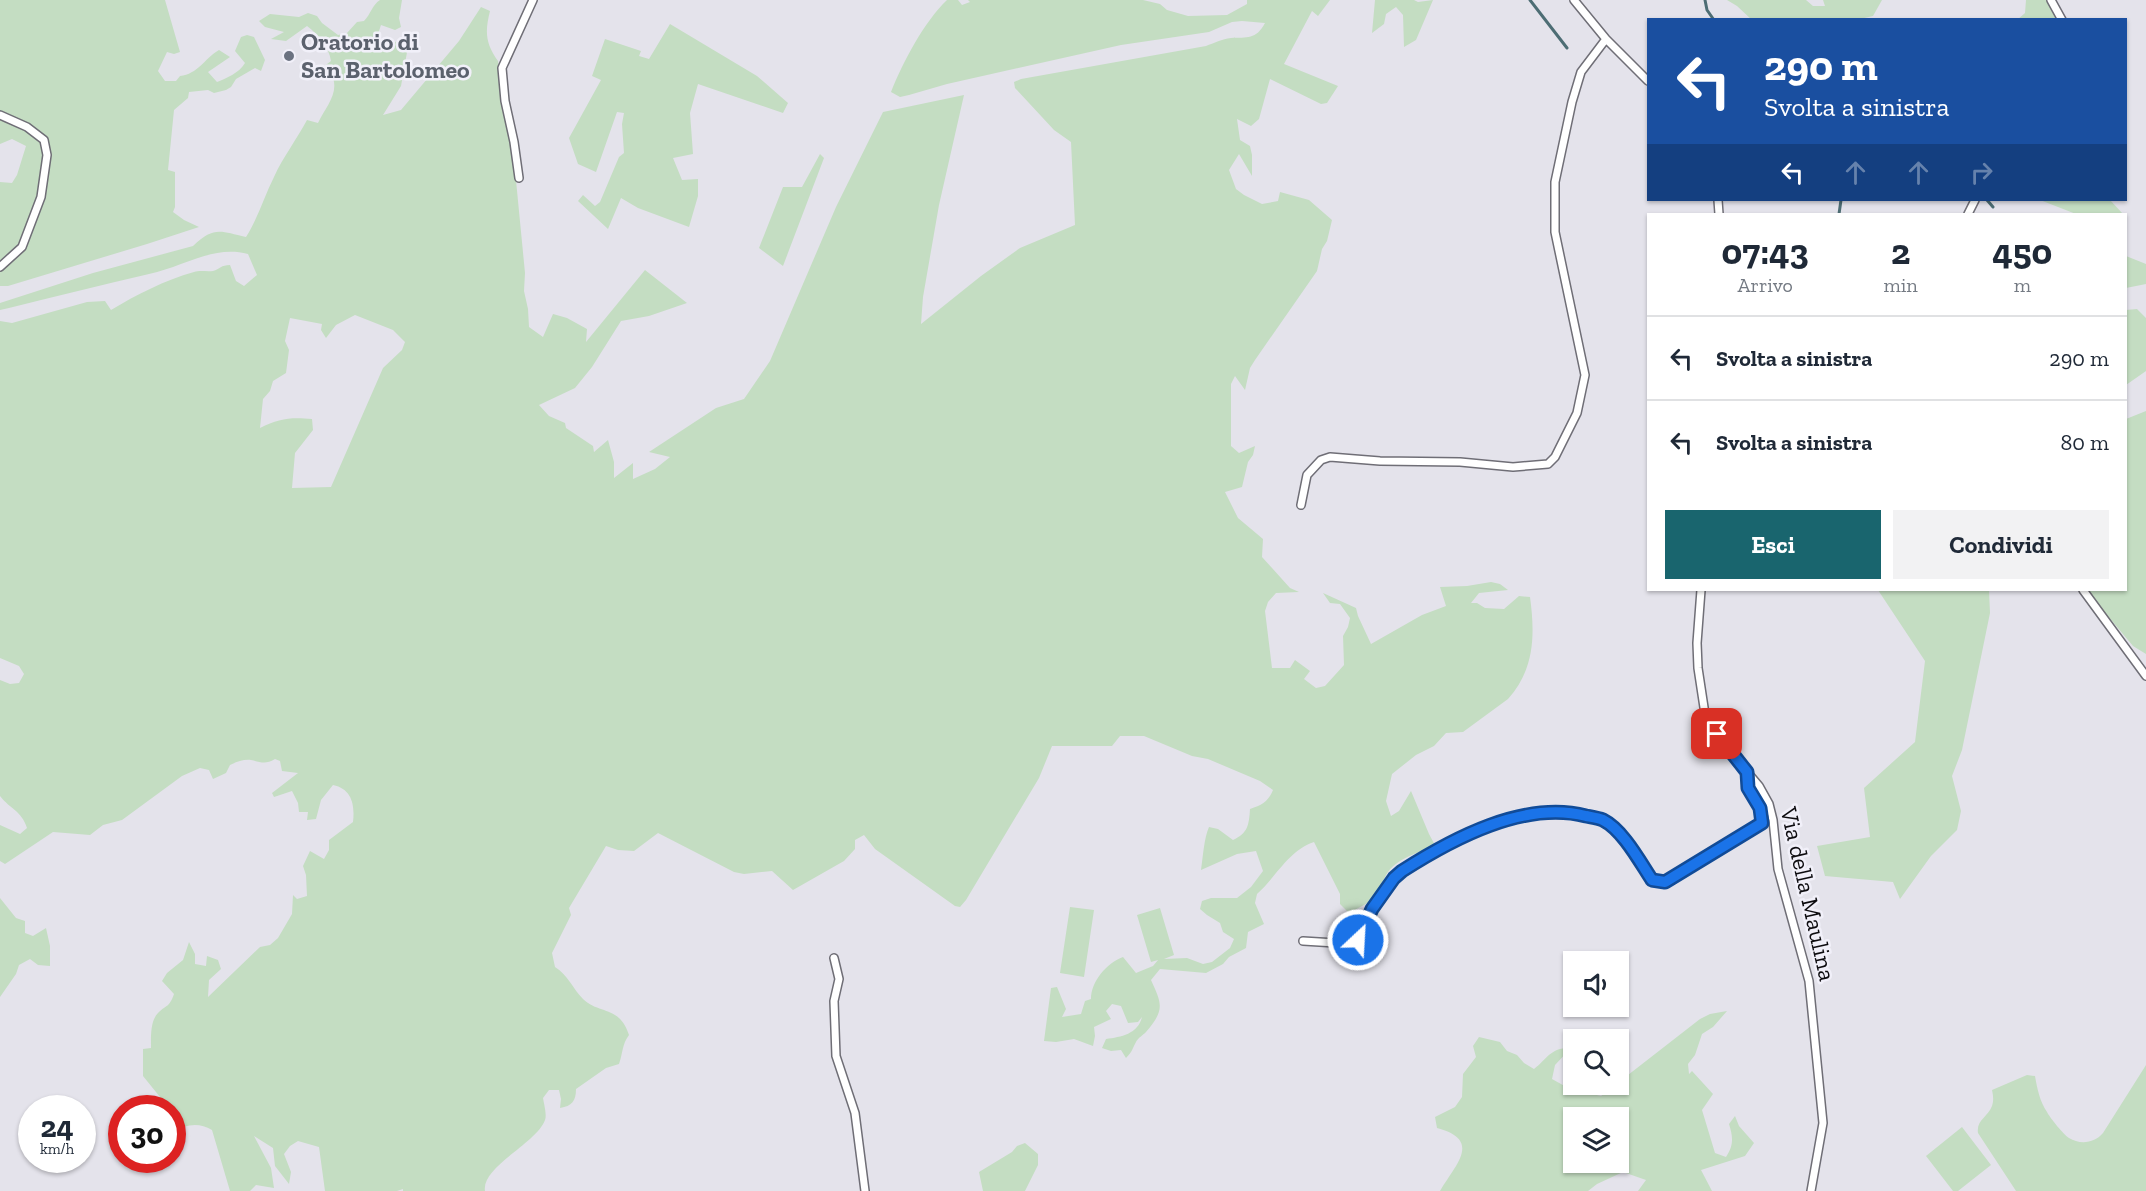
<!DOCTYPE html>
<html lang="it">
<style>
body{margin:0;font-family:"Zilla Slab",serif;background:#f2f2f3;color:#1f2937;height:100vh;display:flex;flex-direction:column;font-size:22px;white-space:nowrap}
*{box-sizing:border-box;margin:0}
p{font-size:20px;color:#747a83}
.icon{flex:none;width:33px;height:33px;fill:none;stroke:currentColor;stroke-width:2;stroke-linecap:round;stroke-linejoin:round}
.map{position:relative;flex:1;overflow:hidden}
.details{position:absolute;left:1647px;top:213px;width:480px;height:378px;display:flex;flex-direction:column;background:#fff;border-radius:0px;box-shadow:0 2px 4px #0004}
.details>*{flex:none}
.guide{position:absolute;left:1647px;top:18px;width:480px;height:183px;border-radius:0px;box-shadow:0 2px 4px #0004;background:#1a4fa0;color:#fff;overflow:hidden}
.controls{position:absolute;left:1563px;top:951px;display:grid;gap:12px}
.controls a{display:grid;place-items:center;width:66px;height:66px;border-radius:0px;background:#fff;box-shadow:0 2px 4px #0004;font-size:30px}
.speed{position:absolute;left:18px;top:1095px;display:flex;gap:12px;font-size:30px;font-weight:700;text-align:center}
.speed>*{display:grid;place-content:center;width:78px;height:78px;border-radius:50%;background:#fff;box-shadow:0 2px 4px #0004;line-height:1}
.speed small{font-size:15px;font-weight:400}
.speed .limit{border:9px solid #d22;background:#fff;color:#111}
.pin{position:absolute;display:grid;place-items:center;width:51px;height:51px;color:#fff;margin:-26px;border-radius:12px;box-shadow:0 3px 9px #0006}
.me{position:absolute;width:66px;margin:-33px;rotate:25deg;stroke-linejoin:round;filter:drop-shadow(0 0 4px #0008)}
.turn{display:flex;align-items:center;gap:21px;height:126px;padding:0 18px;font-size:27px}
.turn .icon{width:78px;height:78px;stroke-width:2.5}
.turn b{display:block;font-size:42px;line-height:51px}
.lanes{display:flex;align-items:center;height:57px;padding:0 18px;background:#0003;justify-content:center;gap:30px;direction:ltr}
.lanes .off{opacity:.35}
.eta{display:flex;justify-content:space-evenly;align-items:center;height:102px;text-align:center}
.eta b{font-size:36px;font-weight:800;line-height:42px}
.action{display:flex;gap:12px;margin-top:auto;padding:12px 18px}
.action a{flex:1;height:69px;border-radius:0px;background:#19656e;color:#fff;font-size:24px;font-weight:800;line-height:69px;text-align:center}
.action a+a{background:#f2f2f3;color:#1f2937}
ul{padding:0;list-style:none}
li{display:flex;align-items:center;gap:18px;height:84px;padding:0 18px;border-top:2px solid #e0e1e3}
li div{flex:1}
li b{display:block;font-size:22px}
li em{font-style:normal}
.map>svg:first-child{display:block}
</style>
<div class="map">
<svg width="2146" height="1191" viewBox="0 0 2146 1191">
<rect width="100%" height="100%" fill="#e4e3eb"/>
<path fill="#c4ddc2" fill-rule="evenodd" d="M0,0H165L180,52L174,54L167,52L158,71L165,81H176L180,76C198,74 204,59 219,50L230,57L208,72L217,82C227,78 239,73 245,63L235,51L241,37L247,35L254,37L265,60L261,71L255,68L236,79L231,87L226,90L214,93L208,90L189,92L188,98L174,110L168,170L175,172V207L173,212L184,220L199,227L147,244L8,286H0V182L12,183L17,175L26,146L12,139L0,144Z
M380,0H402L399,18L401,27L395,30L381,25L378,34L381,47L387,49L393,42L409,41L401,86L383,115L401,110L459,41L481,7L490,11C485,31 485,43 498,61L515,170L525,273L524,291L528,309L529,327L543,337L553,314L567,318L587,329L586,342L645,270L687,303L649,316L621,321L592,367L575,388L539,405L549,416L565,423L566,428L593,446L594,452L608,440L614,462V478L633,463V479L655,469L670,457L649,452L716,408L744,399L770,361L836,207L883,112L964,95L939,205L923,297L921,324L981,276L1020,248L1075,225L1071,142L1054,130L1015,88L1014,82L1021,79L1206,46C1214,43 1222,39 1231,38C1247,37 1256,40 1265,23L1242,21L1232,22L1209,32L1121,45L947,84L909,95L900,97L891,92C903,62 924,22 947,0H958L962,5L970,2L968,0H1143L1160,4L1167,10L1188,16L1227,15L1247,4V0H1330L1318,16L1312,11L1284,64L1338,86L1327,103L1321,104L1270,79L1259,119L1251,126L1237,119L1240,140L1250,146L1252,155V176L1239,154L1229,170L1236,189L1244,195L1262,204L1278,201L1280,192L1309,200L1332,220L1327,241L1322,249L1317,271L1255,360L1250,368L1245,390L1235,376L1231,384V446L1239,453L1255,446L1253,455L1248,462L1242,487L1225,492L1238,518L1263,539L1262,557L1290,588L1299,592L1276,593L1268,602L1265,611L1272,668H1290L1295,660L1310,671L1304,679L1316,688L1325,686L1344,665L1343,636L1348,627L1350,618L1340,604L1330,603L1323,593L1356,608L1358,616L1371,644L1422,615L1446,606L1440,587L1467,586L1491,582L1500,584L1508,590L1479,593L1471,603H1477L1485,608L1504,609L1519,596L1530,597C1535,634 1535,669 1508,699L1463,732L1446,733L1434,746L1416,755L1392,774L1386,801L1391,816L1399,811L1411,791L1429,834L1436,847C1419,852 1396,858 1386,875C1382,882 1380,891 1377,898L1349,913L1340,904V894L1314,842C1289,850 1276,877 1257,894L1255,903L1264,924L1248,932L1246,948L1229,957L1223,964L1206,973L1160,969L1151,980C1162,1004 1165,1010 1146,1032C1143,1035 1138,1038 1136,1042C1132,1049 1133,1051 1126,1058L1121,1050L1111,1051L1102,1048L1106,1039C1121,1037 1138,1034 1142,1017L1138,1022L1128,1023L1121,1006L1112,1004L1106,1011L1111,1019L1094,1027L1095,1036L1093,1046L1074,1039L1056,1042L1044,1041L1051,988L1057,987L1066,1009L1062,1017L1081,1014L1085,1001L1091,999C1091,981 1107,963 1123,957L1136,973L1153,966L1158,960L1151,962L1137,915L1160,908L1174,955L1164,959L1187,958L1203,964L1212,962L1230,948L1234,939L1223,932L1220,923L1207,915L1200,909L1202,901L1211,898H1237L1251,887L1263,871L1256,851L1237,854L1201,870C1203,857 1204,838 1209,827L1218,829L1233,840C1248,833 1249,825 1250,809C1262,805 1268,802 1273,790L1260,781L1208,759L1192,756L1144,736H1120L1112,746H1052L1039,778L966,900L960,907L955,906L875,849L864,835L855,840V849L844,861L793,890L772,871L744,874L734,872L658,833L634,851L618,850L606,846L569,908L571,915L552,953L555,967C568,975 573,989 583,999C600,1015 619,1005 629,1035C622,1044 623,1053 619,1064L606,1068L576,1089C576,1101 572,1106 560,1108L561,1099L559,1090H549L543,1098C544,1104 547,1115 545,1120C537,1143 481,1167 485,1191H403V1189L397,1191H325L319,1147L298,1141L290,1146L284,1154L291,1172L289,1184L275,1166L273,1148L254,1136L271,1168L274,1188L256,1185L250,1191H230L212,1130C199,1122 187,1125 173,1130L172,1108H162L160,1097L143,1076V1049L151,1048C151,1038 150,1021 158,1013C167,1004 169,1008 174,994L162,981L167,973L183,960L189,942L195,954V964L206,966L207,956L218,960L221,969L209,980L208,997L260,947L270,945L278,938L292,914L293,895L297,899L307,896L306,875L303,866L310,851L324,859L329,850V840L353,822C355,805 352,789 333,785L321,800L316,819L307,820L308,812H299L298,803L292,791L274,797L272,793L298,773L282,771L280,761L275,759C265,765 261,762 251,760C244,759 236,762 230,765L226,773L213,779L209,770L200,768L182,776L122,820L103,825L90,835L53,832L5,864L0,861V825L20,834L27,828C21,810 11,810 0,796V680L10,684L19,683L24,674L19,666L0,658V321L12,323L87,302L105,301L111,310C136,295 165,280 194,272C200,270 207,272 213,271C220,269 221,265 230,265L236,281L244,286L257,275L248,254C212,245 183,267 149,274C102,285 56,296 9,308L0,310V303L93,273L193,246C214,226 220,231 246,237C258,218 264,197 274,177C283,157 297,139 307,120L318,123C326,106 341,92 331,73L318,71L331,61C329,47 318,34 307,26L286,41L271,39L284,32L265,27L259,21L270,14L299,17L308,13L317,16L322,23L338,35L347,33L357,22L364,21C371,14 372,5 380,0ZM355,315L393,330L405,342L402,350L383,368L331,487L292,488L295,453L313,430L312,419C292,417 279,418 260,428L263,399L270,391L273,381L286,373L289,350L285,341L290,318L322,324L321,330L326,338L336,325Z
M1375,0H1414L1418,2L1433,0L1416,40L1404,47L1403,15L1396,7L1386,14L1384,24L1372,33Z
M1727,0H1806L1813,6H1825L1823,0H1882L1873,16L1860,19L1752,20L1737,6Z
M2026,0H2048L2060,20H2017L2025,13Z
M670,24L757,76L788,103L783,113L698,84L690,113L693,154L673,158L682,180L698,179V196L689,227L638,208L621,198L608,229L578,201L583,195L595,206L600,202L619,157L624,153L622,124L624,113L617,112L596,172L578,164L569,138L601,80L592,76L605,39L641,51L639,56L649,59Z
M820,154L824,158L783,266L759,248L783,187H802Z
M2040,200H2110L2123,214H2076Z
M2126,256L2146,264V284L2126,288V296Z
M2137,309L2146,318V371L2126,385V310Z
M2146,411V654L2133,646L2086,590H2126V419Z
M1878,590H1989L1990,613L1962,750L1952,776L1961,811L1957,830L1931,856L1900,899L1893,882L1825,876L1817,846L1870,837L1864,788L1915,742L1925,661Z
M0,898L16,918L25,921V933L33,936L46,928L50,946V966L38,965L30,959L19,965L16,974L0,997Z
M1070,907L1094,910L1084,977L1060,973Z
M1727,1011L1713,1027L1702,1034L1695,1055L1688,1064L1689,1074L1692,1071L1713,1094L1702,1110L1715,1153L1726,1157C1734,1145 1733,1137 1729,1124L1735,1116L1739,1126L1754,1143L1745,1156L1701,1170L1712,1191H1638L1646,1180L1623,1172L1597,1184L1588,1191H1440C1455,1165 1483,1140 1437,1128L1435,1117L1455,1107L1462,1097L1463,1074L1476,1057L1473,1046L1479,1037L1500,1042L1507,1051L1517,1055L1524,1063L1534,1069C1548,1058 1551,1047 1571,1048L1555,1065L1552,1079L1570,1089L1601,1096L1618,1084L1619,1082L1700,1019L1710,1014ZM1574,1118H1618V1162H1574Z
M2146,1065V1191H2016L1978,1133C1976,1120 1988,1117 1992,1106C1994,1100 1993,1095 1992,1090L2027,1075L2035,1076C2037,1088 2040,1102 2047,1112C2050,1118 2064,1135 2069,1138C2080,1145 2095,1143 2103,1133Z
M1962,1127L1991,1165L1958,1191H1953L1926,1156Z
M1025,1143L1038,1154V1165L1025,1191H983L979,1172L1012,1152L1017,1146Z"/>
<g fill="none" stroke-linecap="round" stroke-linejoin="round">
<path stroke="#4d6d74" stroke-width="3" d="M1530,0L1567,48
M1705,0L1707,10L1714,20
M1987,200L1993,207
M1839,214L1841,200"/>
<g stroke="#6f6e76" stroke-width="10">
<path id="minor" d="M1574,0L1606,39L1648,81
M2051,0L2062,20
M0,115L27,127L44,140L47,155L41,197L22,247L0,267
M519,178L514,142L505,101L502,68L533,0
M1718,200L1719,214
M1968,214L1975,200
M1301,505L1307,475L1321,460L1330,457L1380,461L1460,462L1513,467L1548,464L1555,457L1577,413L1585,375L1555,232V182L1572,102L1581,72L1606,39
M1701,590L1697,643L1698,668L1705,714L1726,747L1759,786L1769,804L1773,820L1778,869L1809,981L1823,1123L1811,1191
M2083,590L2146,676
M1303,941L1352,944C1362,937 1365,924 1371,912C1378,898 1389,880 1402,871C1452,839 1543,792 1603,820C1623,830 1640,862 1652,880L1665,882L1762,823L1760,808L1748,788L1747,772
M834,958L839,979L834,1001L836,1056L855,1113L865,1191"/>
</g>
<use href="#minor" stroke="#fff" stroke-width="7"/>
</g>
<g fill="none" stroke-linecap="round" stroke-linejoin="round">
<g stroke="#114b97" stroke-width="15">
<path id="route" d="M1358,940L1372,909L1394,878L1402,871C1452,839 1524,800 1586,816C1591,817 1598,818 1603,820C1623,830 1640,862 1652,880L1665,882L1762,823L1760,808L1748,788L1747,772L1717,734"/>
</g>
<use href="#route" stroke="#1a73e8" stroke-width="10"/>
</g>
<circle fill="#6b7280" stroke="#f1f0f9" stroke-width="2" cx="289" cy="56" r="6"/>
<g text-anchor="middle" stroke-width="5" stroke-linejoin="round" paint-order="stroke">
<g font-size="24" font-weight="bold" fill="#5b616d" stroke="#f1f0f9" text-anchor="start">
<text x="301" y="50">Oratorio di<tspan x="301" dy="28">San Bartolomeo</tspan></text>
</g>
<g font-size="24" fill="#0d0c0f" stroke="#f1f0f9">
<text transform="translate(1808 894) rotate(77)" y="8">Via della Maulina</text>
</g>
</g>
</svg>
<div class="controls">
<a><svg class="icon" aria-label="sound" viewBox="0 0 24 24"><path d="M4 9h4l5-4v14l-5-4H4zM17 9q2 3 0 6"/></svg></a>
<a><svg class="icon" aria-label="search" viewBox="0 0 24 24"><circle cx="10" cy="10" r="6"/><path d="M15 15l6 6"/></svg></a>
<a><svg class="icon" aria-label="layers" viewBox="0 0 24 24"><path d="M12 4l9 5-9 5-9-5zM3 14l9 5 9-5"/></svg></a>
</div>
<div class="speed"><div>24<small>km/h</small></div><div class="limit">30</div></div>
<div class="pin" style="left:1717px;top:734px;background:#d93025"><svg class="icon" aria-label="arrive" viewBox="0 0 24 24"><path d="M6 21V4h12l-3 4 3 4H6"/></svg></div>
<svg class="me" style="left:1358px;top:940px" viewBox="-20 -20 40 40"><circle r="17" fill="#1a73e8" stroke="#fff" stroke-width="3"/><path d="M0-11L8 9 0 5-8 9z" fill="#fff"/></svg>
<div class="guide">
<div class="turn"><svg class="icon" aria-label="left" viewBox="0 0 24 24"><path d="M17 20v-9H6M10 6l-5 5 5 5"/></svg><div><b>290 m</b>Svolta a sinistra</div></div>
<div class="lanes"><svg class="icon" aria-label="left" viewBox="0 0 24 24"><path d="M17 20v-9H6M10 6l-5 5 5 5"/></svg><svg class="icon off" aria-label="ahead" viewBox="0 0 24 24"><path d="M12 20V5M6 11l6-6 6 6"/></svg><svg class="icon off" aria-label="ahead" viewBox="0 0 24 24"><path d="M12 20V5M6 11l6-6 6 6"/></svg><svg class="icon off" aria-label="right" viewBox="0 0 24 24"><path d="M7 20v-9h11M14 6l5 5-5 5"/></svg></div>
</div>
<section class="details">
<div class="eta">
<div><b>07:43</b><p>Arrivo</p></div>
<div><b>2</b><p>min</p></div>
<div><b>450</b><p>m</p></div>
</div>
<ul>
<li><svg class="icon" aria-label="left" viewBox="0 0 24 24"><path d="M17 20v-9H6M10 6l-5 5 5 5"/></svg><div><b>Svolta a sinistra</b></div><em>290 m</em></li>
<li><svg class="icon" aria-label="left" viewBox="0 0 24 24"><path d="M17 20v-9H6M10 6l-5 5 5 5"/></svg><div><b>Svolta a sinistra</b></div><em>80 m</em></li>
</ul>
<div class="action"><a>Esci</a><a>Condividi</a></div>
</section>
</div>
